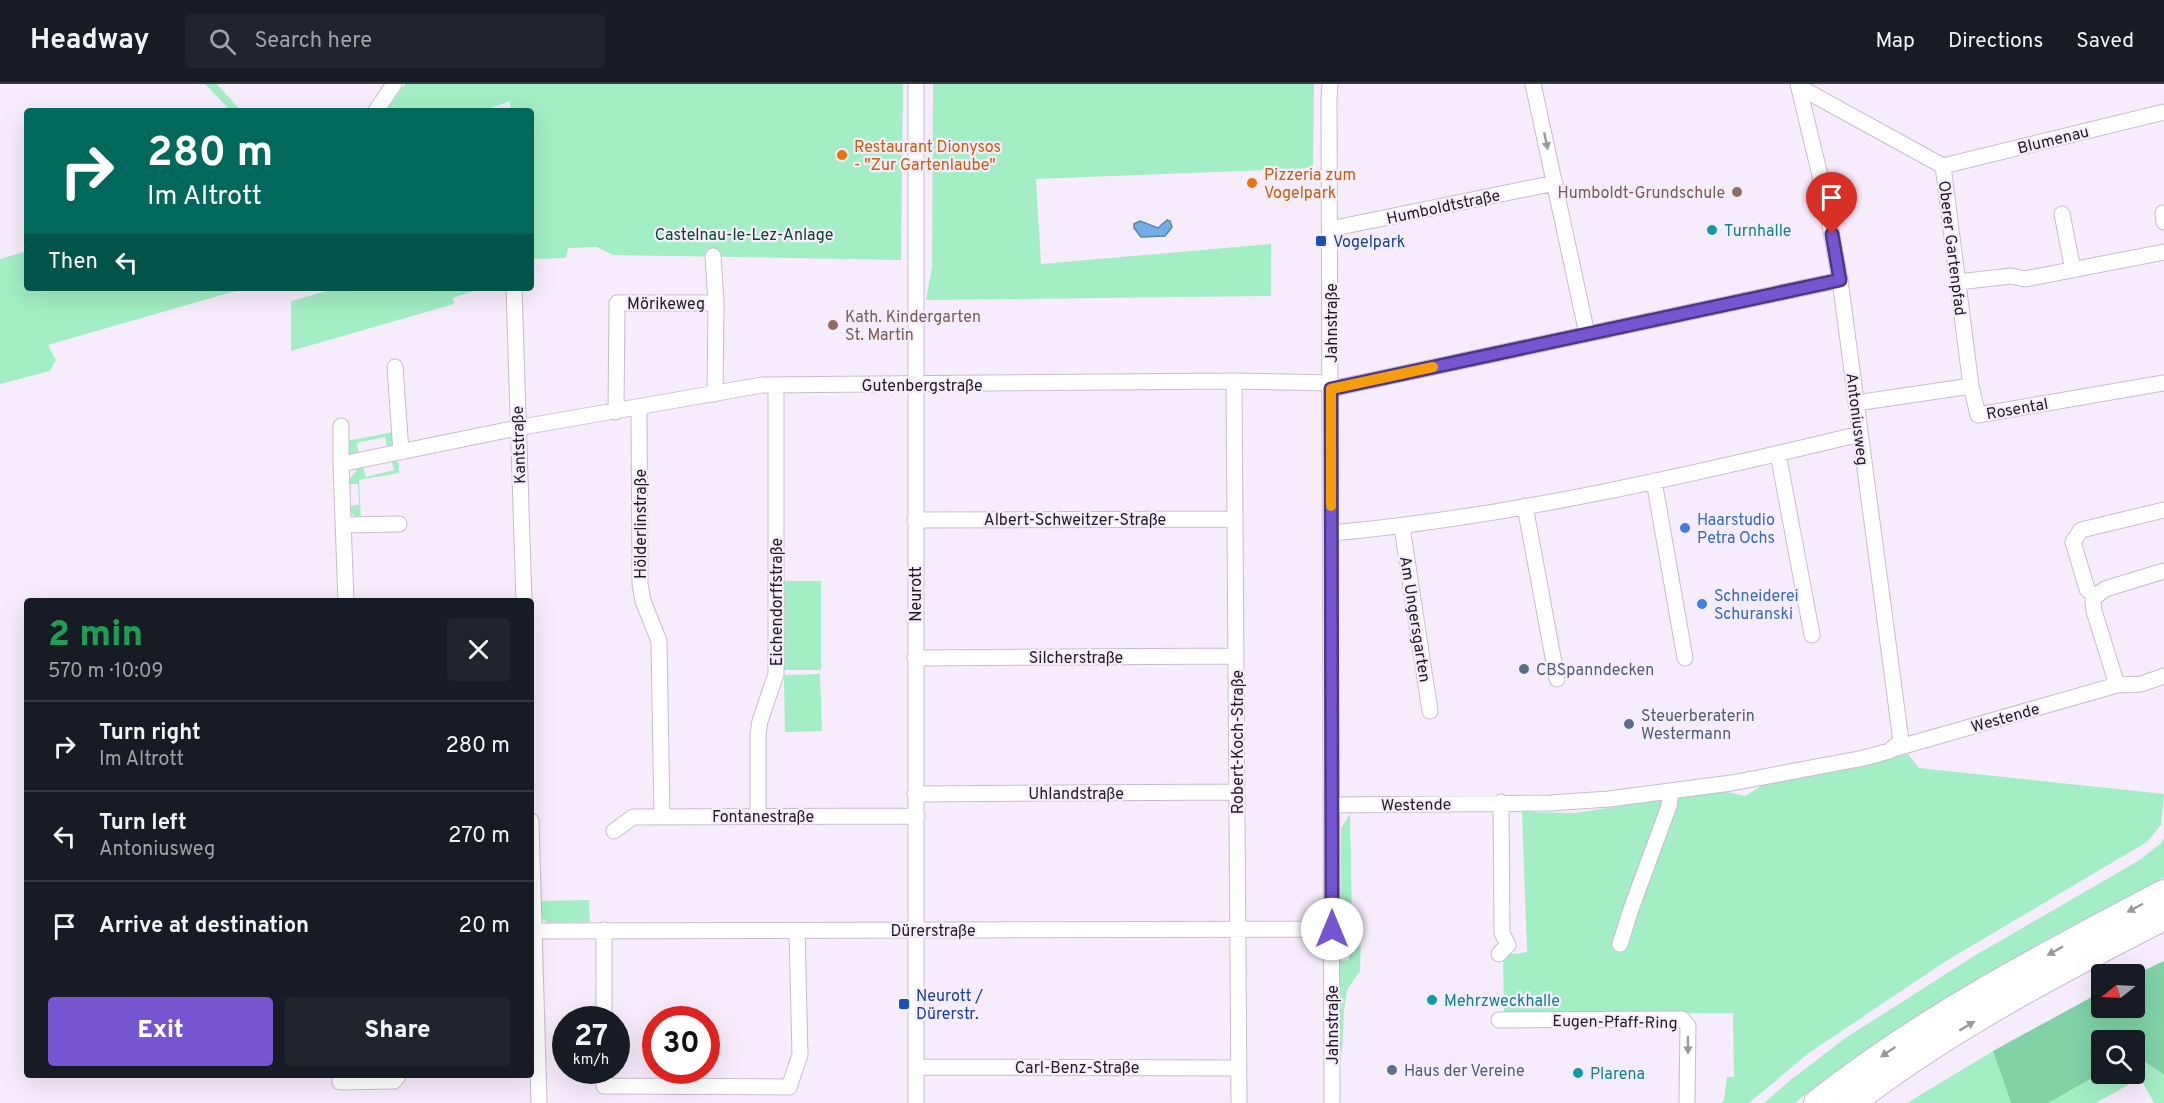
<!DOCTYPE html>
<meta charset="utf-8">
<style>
body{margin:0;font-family:Overpass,sans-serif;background:#20242c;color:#f1f3f6;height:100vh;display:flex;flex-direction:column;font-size:22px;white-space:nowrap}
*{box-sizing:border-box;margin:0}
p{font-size:20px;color:#9ea1a6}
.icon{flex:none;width:33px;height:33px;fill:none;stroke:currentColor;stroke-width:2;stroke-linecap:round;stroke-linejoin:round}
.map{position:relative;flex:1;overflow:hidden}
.sheet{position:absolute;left:24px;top:514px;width:510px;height:480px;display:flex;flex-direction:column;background:#171b24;border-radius:6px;box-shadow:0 6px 24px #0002}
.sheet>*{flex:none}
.guide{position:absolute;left:24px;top:24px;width:510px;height:183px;border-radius:6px;box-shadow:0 6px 24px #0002;background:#00695c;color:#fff;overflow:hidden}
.needle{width:39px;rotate:252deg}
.tools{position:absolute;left:2091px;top:880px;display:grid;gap:12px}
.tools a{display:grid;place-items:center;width:54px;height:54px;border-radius:6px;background:#171b24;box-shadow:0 6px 24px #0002;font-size:30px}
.speed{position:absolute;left:552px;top:922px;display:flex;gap:12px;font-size:30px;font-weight:700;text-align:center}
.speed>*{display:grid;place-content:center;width:78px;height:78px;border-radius:50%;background:#171b24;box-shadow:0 6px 24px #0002;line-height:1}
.speed small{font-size:15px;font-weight:400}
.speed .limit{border:9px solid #d22;background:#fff;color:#111}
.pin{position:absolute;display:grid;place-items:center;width:51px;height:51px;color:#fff;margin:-62px -26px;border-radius:50% 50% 50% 0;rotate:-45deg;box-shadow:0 0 6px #0007}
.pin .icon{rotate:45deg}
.me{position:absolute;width:66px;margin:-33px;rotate:0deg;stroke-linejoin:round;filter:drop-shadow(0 0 4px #0008)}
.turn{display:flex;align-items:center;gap:21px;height:126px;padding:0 24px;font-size:27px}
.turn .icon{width:78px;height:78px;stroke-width:2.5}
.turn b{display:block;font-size:42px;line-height:51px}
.then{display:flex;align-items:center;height:57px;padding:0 24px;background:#0003;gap:12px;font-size:22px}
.round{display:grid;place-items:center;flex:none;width:63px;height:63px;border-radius:6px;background:#20242c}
.headline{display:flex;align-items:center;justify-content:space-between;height:102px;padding:0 24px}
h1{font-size:36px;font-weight:800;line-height:45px;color:#1e9e55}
.cta{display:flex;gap:12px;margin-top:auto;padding:12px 24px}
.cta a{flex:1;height:69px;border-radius:6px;background:#7556d0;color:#fff;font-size:24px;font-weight:800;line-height:69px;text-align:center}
.cta a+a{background:#20242c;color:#f1f3f6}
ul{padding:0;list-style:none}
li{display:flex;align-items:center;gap:18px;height:90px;padding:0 24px;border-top:2px solid #363941}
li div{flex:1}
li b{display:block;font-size:22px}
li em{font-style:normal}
header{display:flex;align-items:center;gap:36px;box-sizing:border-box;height:84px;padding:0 30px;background:#171b24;border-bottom:2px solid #363941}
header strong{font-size:28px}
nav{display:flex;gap:33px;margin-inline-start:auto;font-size:21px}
.search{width:420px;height:54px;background:#20242c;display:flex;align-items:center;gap:15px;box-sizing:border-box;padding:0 21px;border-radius:6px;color:#9ea1a6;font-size:22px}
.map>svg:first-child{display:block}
</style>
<header>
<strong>Headway</strong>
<div class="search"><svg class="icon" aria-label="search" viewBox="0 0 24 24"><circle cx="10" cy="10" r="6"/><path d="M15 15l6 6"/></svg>Search here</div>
<nav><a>Map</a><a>Directions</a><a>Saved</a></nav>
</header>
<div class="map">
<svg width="2164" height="1019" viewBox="0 0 2164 1019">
<rect width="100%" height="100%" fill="#f7ecfc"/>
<path fill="#a3eec4" d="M205,0H217L241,27H231Z
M405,0H903L901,176L613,171L597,163L568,164L566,174L531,175V27H511L510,17L482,27H386Z
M933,0H1314L1313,84L1036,95L1041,180L1271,160V212L926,216L932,183Z
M27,167V204H246L48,261L56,276L50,287L0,300V175Z
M338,204H505L479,205L453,214L454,220L291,267V217Z
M394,348V361L387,363L385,353L357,359L358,368L347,370L346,357Z
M396,377L399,380V389L359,396L361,436H359L350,428L349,422L359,421L358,400H349V396L358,384L363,383L366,393L394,386L392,378Z
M782,497H821V586H783Z
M820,590L822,647L785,648L784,591Z
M1908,670L1919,684L2164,710L2161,741L2147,758L1946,877L1809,969L1749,1019H1721L1724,1016L1727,993H1734L1733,929L1504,930L1503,871L1527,868L1522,728L1574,729L1709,709L1727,708L1745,712L1766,699Z
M1350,730L1352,842C1348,855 1345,854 1344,869H1340L1341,744Z
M2164,754V793L2151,802C2059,851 1968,900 1881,958C1852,978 1822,996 1795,1019H1764L1788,998L1844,955L1974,872L2138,777L2160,760Z
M589,816L590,838L549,839L541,834L537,817Z
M1356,844H1361L1360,887L1347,906L1344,927L1342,968H1338L1340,877L1349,876C1348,862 1356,858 1356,844Z
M1993,967L2011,1019H1907Z
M2135,969L2164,991V1019H2154L2140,994L2096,1019H2048L2101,989L2134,990Z"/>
<path fill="#81d2a6" d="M2164,877V991L2135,970L2134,957H2102L2101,989L2048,1019H2011L1993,967L2101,908L2102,924H2134V891Z"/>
<path fill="#72aee6" stroke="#5982ac" stroke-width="1.5" d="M1167,136L1170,137L1172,143L1165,152L1141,153L1134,144V140L1140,137L1158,144Z"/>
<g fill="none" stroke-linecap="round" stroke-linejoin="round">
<g stroke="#c8bbce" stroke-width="17">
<path id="street" d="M916,0V1019
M1330,0L1329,15L1332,1019
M1533,0L1587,250
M1799,3L1943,82
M376,27L394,0
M1943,82L2164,28
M1943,82L1971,302
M2163,129L2164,138
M2062,130L2073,186
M1330,145L1555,99
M713,172L716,219
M1958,198L2011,192L2025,195L2164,168
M514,204L524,518
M395,283L401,368
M1234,297L1239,1019
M1331,305L1840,196
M1856,319L1971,302L1978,331L2164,299
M639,324L640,500L643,517L659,557L662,733
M616,328L617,219H716L715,310
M341,342V380
M1778,370L1812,551
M1654,397L1685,574
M1525,422L1557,595
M915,436L1235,435
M343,441L399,440
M1402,443L1430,627
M1331,449C1509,433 1686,392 1860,350
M2095,513L2105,505L2164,487
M346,518L341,380L517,344L762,301L1234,297L1331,299
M915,574L1236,572
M2117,601L2094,527L2093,518L2095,513L2087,505L2073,458L2081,446L2164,426
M1893,665L2117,601L2141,600L2164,592
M915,710L1237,708
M1332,721L1550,719L1609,715L1731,699L1864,674L1889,667L1901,657L1840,196L1823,104L1798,0
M758,732V650L760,637L776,590V301
M531,737L539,1019
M614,747L633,733L917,732
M604,846V936
M534,847L1332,845
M1620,860L1631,825L1669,722L1671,707
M1499,870L1508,861L1502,849L1501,718
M1499,936L1682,935L1688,942L1687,1019
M916,983L1239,984
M604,987V1002L789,1003L800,971L797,847
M340,992V998L394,997L398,992"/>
</g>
<g stroke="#c8bbce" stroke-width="28">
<path id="highway" d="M1817,1019C1923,935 2044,872 2164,809
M1852,1019C1947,945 2057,888 2164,833"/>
</g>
<use href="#street" stroke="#fff" stroke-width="15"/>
<use href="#highway" stroke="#fff" stroke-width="26"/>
</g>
<defs><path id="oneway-solid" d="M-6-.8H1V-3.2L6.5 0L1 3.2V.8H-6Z" transform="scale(1.5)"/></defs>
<g fill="#9b999c">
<use href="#oneway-solid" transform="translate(1546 57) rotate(78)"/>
<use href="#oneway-solid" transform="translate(2135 824) rotate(152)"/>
<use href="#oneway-solid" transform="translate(2055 867) rotate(151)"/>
<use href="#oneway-solid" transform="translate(1967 942) rotate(-31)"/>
<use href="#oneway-solid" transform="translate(1688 961) rotate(90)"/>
<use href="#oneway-solid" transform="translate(1888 968) rotate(146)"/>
</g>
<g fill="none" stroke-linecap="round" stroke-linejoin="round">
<g stroke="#4c3887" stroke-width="15">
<path id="route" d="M1332,845L1331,305L1840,196L1832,150"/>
</g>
<use href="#route" stroke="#7556d0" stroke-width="10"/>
<path stroke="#f59e0b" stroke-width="10" d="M1331,422V305L1433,283"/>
</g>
<g fill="#e8710a" stroke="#f7ecfc" stroke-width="2">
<circle cx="842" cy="71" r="6"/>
<circle cx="1252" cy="99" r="6"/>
</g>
<g fill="#8d6e63" stroke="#f7ecfc" stroke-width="2">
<circle cx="1737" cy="108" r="6"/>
<circle cx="833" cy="241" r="6"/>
</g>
<g fill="#0f9aa8" stroke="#f7ecfc" stroke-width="2">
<circle cx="1712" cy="146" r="6"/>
<circle cx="1432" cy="916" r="6"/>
<circle cx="1578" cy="989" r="6"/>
</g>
<g fill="#1a4fb4" stroke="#f7ecfc" stroke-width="2">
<rect x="1315" y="151" width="12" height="12" rx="3"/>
<rect x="898" y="914" width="12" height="12" rx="3"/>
</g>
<g fill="#3f7fe0" stroke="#f7ecfc" stroke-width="2">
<circle cx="1685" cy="444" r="6"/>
<circle cx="1702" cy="520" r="6"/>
</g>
<g fill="#5c6f8a" stroke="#f7ecfc" stroke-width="2">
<circle cx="1524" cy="585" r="6"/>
<circle cx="1629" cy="640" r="6"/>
<circle cx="1392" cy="986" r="6"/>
</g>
<g text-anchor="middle" stroke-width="4.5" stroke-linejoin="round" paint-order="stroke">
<g font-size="16" fill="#201c23" stroke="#f7ecfc">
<text transform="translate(2053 55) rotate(-14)" y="6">Blumenau</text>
<text transform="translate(1443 122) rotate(-12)" y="6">Humboldtstraße</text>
<text transform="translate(1953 164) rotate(83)" y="6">Oberer Gartenpfad</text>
<text x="666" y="225">Mörikeweg</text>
<text transform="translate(1331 239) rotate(-90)" y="6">Jahnstraße</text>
<text x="922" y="307">Gutenbergstraße</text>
<text transform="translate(2017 324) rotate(-10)" y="6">Rosental</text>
<text transform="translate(1858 335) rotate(83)" y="6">Antoniusweg</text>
<text transform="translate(518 361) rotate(-92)" y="6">Kantstraße</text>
<text x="1075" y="441">Albert-Schweitzer-Straße</text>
<text transform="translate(640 440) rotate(-90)" y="6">Hölderlinstraße</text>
<text transform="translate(915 510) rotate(-90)" y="6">Neurott</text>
<text transform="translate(776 518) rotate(-90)" y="6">Eichendorffstraße</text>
<text transform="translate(1416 535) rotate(81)" y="6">Am Ungersgarten</text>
<text x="1076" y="579">Silcherstraße</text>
<text transform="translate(2005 633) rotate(-16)" y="6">Westende</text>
<text transform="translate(1237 658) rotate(-90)" y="6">Robert-Koch-Straße</text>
<text x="1076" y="715">Uhlandstraße</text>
<text transform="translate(1416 720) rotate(-1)" y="6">Westende</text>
<text x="763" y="738">Fontanestraße</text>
<text x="933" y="852">Dürerstraße</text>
<text transform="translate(1615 937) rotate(1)" y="6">Eugen-Pfaff-Ring</text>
<text transform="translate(1332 941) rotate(-90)" y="6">Jahnstraße</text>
<text x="1077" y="989">Carl-Benz-Straße</text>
</g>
<g font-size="16" fill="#c56008" stroke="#f7ecfc" text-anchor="start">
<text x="854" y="68">Restaurant Dionysos<tspan x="854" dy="18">- "Zur Gartenlaube"</tspan></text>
<text x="1264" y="96">Pizzeria zum<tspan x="1264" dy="18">Vogelpark</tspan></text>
</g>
<g font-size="16" fill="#785e54" stroke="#f7ecfc" text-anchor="end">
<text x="1725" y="114">Humboldt-Grundschule</text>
<text x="845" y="238" text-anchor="start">Kath. Kindergarten<tspan x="845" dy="18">St. Martin</tspan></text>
</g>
<g font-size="16" fill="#0d838f" stroke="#f7ecfc" text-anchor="start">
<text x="1724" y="152">Turnhalle</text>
<text x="1444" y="922">Mehrzweckhalle</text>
<text x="1590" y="995">Plarena</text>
</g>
<g font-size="16" fill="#03482c" stroke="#f7ecfc">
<text x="744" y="156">Castelnau-le-Lez-Anlage</text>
</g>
<g font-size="16" fill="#164399" stroke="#f7ecfc" text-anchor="start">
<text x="1333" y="163">Vogelpark</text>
<text x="916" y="917">Neurott /<tspan x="916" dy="18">Dürerstr.</tspan></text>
</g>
<g font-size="16" fill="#366cbe" stroke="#f7ecfc" text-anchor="start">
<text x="1697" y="441">Haarstudio<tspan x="1697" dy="18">Petra Ochs</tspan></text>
<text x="1714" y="517">Schneiderei<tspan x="1714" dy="18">Schuranski</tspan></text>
</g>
<g font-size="16" fill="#4e5e75" stroke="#f7ecfc" text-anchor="start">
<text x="1536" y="591">CBSpanndecken</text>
<text x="1641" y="637">Steuerberaterin<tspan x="1641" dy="18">Westermann</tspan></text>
<text x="1404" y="992">Haus der Vereine</text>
</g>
</g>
</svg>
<div class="tools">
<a><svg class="needle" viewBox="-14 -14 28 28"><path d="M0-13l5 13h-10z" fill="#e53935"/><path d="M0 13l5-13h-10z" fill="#9ea1a6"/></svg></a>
<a><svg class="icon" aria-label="search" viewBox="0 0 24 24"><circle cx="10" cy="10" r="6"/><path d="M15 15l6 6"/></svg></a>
</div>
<div class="speed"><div>27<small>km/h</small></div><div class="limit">30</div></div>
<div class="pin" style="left:1832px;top:150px;background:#d93025"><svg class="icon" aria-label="arrive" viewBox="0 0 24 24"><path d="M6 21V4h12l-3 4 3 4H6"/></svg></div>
<svg class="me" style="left:1332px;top:845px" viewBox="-20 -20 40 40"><circle r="19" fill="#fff"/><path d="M0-13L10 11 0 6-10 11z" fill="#7556d0"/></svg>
<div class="guide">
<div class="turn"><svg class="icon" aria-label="right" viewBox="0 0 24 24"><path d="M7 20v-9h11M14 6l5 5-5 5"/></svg><div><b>280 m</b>Im Altrott</div></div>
<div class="then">Then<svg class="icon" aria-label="left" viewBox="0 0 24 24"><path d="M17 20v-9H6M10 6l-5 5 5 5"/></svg></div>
</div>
<section class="sheet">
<div class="headline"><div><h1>2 min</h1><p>570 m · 10:09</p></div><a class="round"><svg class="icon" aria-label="close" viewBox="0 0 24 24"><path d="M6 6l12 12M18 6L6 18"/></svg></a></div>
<ul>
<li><svg class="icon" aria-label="right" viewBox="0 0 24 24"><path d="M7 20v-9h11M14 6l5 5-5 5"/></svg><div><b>Turn right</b><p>Im Altrott</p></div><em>280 m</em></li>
<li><svg class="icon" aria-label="left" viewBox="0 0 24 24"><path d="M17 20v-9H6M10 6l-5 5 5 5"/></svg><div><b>Turn left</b><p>Antoniusweg</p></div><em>270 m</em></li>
<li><svg class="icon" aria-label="arrive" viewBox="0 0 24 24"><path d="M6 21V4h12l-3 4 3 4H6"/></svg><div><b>Arrive at destination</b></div><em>20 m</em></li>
</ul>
<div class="cta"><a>Exit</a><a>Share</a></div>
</section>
</div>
